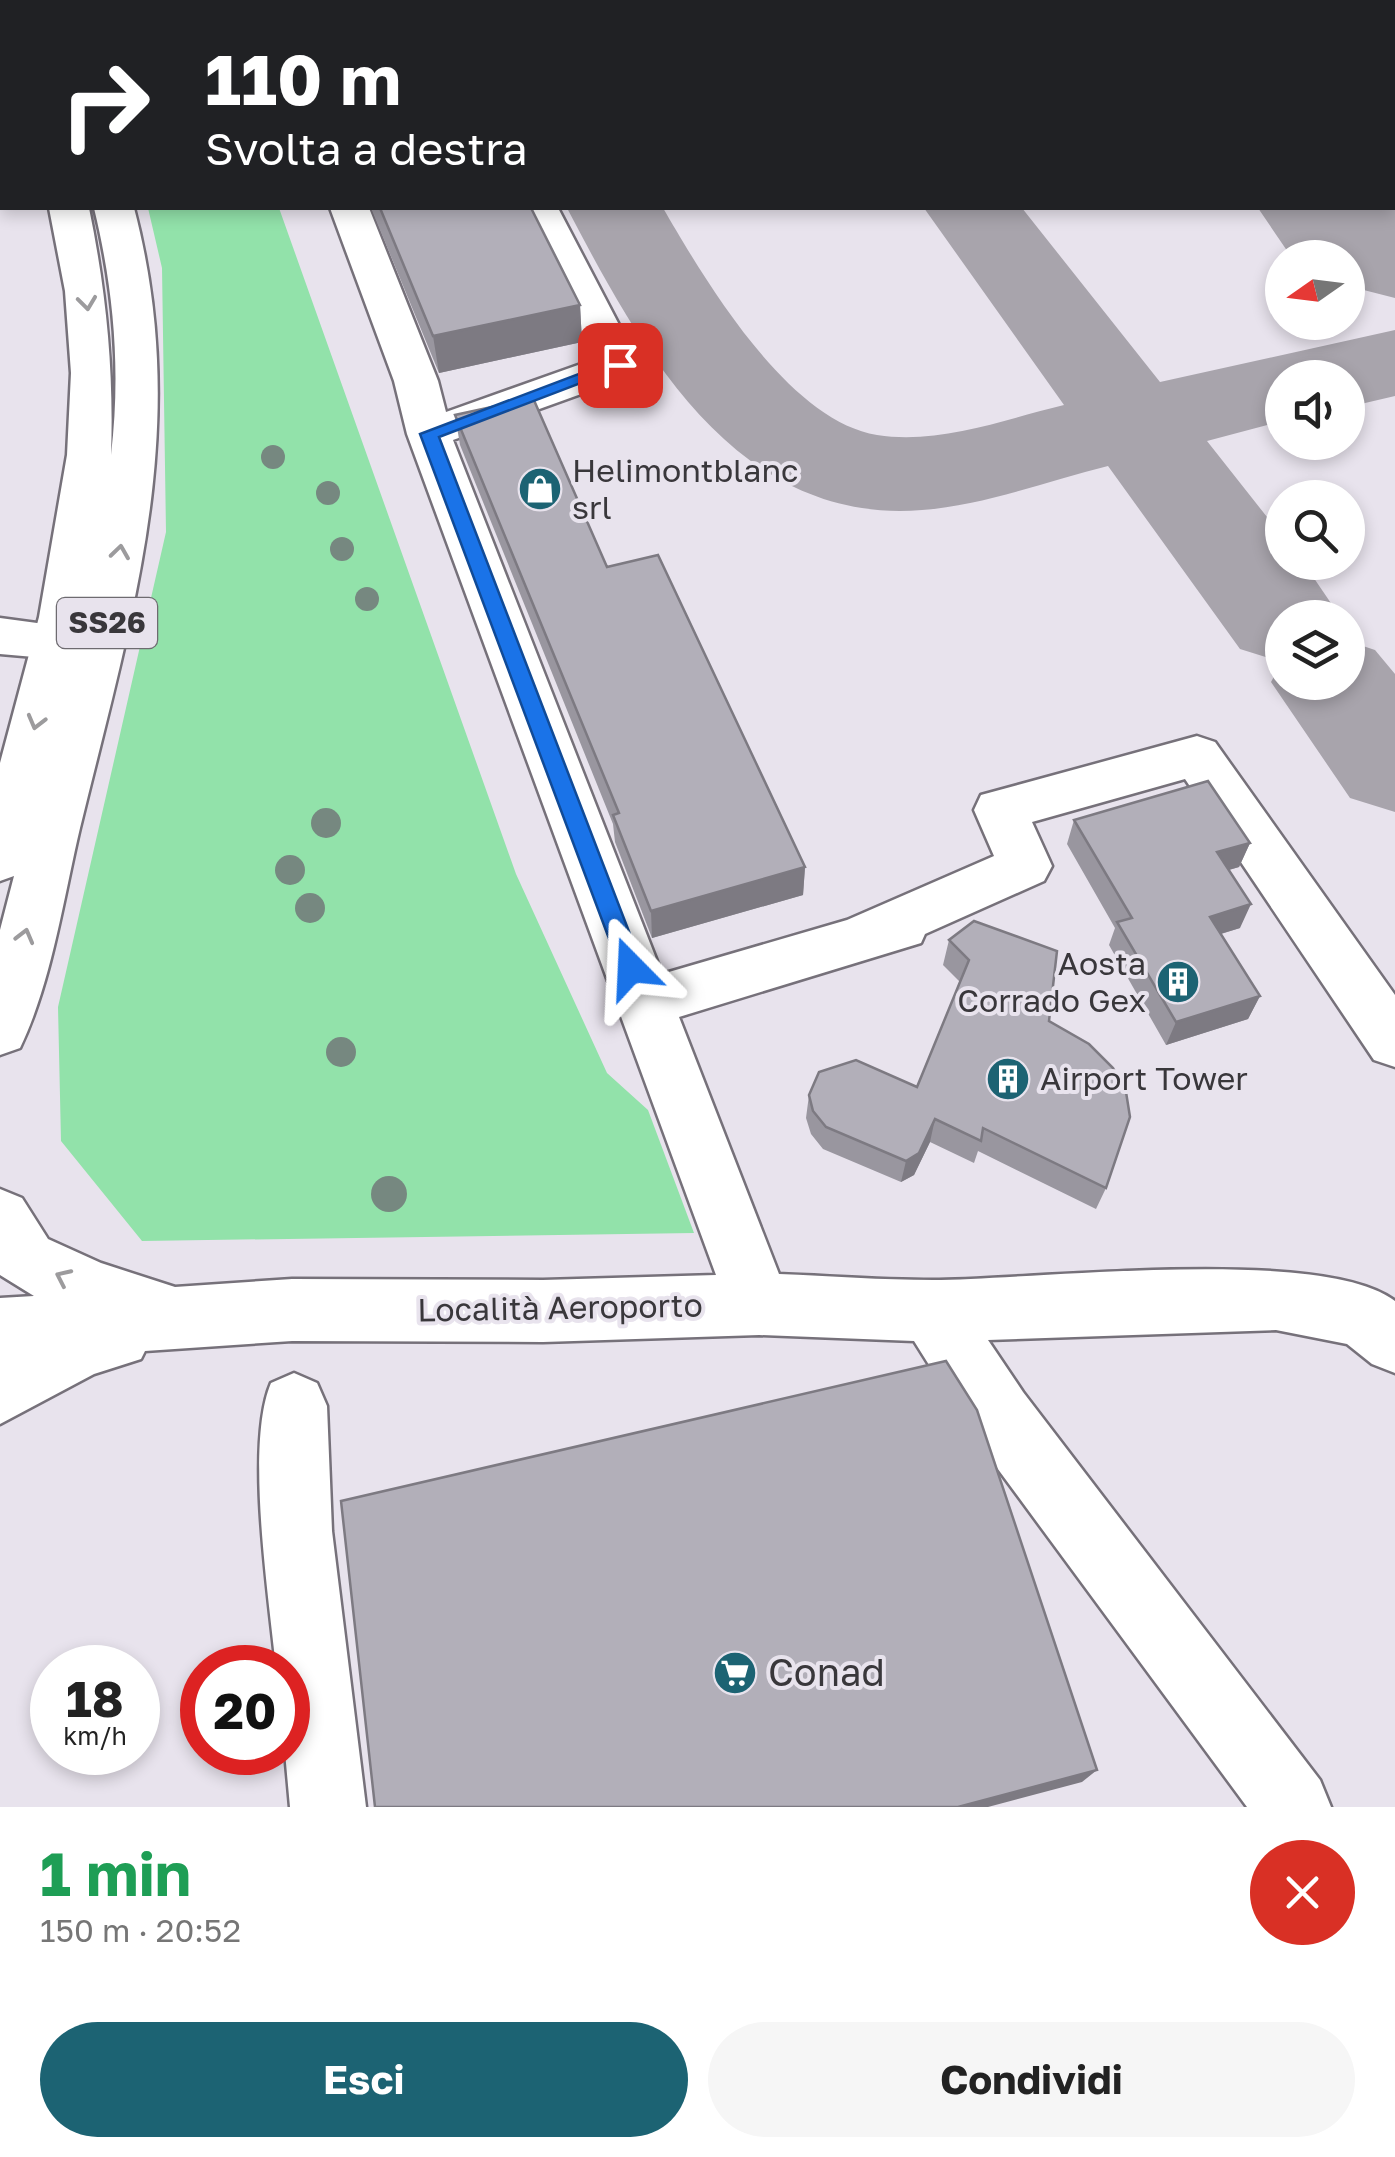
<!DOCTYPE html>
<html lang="it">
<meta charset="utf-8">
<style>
body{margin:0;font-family:"Golos Text",sans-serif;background:#f6f6f6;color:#222;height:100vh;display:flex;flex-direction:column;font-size:38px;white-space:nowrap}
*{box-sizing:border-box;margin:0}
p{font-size:32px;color:#767676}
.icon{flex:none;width:55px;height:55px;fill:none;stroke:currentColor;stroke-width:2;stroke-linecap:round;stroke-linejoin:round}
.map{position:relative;height:1807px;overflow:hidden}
.side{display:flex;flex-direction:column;background:#fff;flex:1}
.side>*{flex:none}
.guide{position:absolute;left:0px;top:0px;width:1395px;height:210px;box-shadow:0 5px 15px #0003;background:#202124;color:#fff;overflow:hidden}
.needle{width:65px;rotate:256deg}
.fabs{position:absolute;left:1265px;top:240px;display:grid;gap:20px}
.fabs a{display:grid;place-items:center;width:100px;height:100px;border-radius:50%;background:#fff;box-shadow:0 5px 15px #0003;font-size:50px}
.speed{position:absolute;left:30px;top:1645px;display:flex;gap:20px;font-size:50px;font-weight:700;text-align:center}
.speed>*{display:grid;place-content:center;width:130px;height:130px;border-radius:50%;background:#fff;box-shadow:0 5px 15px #0003;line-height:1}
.speed small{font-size:25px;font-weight:400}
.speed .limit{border:15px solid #d22;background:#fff;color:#111}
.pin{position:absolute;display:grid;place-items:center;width:85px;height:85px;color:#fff;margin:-42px;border-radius:20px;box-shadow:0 5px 15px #0006}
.me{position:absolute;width:110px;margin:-55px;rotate:339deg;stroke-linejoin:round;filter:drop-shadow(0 0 8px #0008)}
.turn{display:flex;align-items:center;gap:35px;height:210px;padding:0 40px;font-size:45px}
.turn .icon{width:130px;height:130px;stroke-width:2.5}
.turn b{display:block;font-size:70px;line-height:85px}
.round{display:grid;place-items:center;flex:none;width:105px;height:105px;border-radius:52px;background:#f6f6f6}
.head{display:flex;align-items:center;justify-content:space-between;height:170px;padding:0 40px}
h1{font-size:60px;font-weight:700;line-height:75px;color:#1e9e55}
.action{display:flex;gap:20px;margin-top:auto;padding:20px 40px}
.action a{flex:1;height:115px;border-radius:60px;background:#1c6373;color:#fff;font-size:40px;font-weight:700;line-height:115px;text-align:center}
.action a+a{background:#f6f6f6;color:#222}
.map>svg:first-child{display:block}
</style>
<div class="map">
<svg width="1395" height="1807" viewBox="0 0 1395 1807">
<rect width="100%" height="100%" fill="#e8e3ed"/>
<path fill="#92e2aa" d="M148,208H279L516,874L607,1073L648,1110L694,1233L142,1241L61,1141L58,1007L166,532L162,268Z"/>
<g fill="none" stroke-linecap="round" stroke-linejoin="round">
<path fill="#a8a4ac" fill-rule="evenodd" d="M474,0H559L473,2Z
M778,0H863L864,2H779Z
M567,208H663C705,280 787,420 877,435C939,445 1005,419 1064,405L924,208H1022L1160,382L1395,330V396L1348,407V378H1282V421L1207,441L1282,536V562H1303L1341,618H1282V682H1348V641L1375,650L1395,674V812L1350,798L1271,682L1282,662L1240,649L1108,466C1047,481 985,505 922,510C735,525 641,349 567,208Z"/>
<path fill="#a8a4ac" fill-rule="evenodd" d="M1066,0H1278L1280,2H1068Z
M1392,140H1395V298L1348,286V258H1292L1258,208H1392Z"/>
<g stroke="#76717a" stroke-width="5">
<path id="minor" d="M115,0H149L150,2H116Z
M415,0H450L451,2H417Z
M2,180V205L0,206V181Z
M330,208H369L438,381L446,412L595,359L520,208H558L640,365L634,375L453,440L662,974L847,920L994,856L974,810L981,795L1197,736L1215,742L1395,995V1067L1374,1060L1185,779L1032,822L1052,866L1044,881L925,934L921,943L679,1017L779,1274C830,1276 882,1280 933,1280C1033,1280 1323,1245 1395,1301V1373L1372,1364L1347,1344L1276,1330L988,1340L1023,1392L1320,1780L1331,1807H1247L975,1438L914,1341L759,1335L543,1342L292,1341L145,1351L141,1359L94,1374L0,1424V1298L34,1296L0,1275V1189L22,1198L48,1239L101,1263L175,1287L292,1279L543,1280L716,1275L407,434L394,381Z
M0,618L74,628L82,641L74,654L57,659L0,654Z
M294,1373L317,1383L327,1406L332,1531L366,1807H290L285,1752L288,1668H276C269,1597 245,1444 271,1383Z"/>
</g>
<g stroke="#76717a" stroke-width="5">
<path id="major" d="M12,0H46L47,2H13Z
M0,16L2,17V43L0,42Z
M49,208H89C106,291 114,369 111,455C121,370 114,291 94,208H134C192,429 132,614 80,828C63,900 52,981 20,1048L0,1055V930L14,876L0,881V763L39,617L67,455L71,373L65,291Z"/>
</g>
<use href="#minor" fill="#fff" fill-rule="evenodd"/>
<use href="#major" fill="#fff" fill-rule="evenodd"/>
</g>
<g fill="#768880">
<circle cx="273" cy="457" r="12"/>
<circle cx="328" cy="493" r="12"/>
<circle cx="342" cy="549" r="12"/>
<circle cx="367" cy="599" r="12"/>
<circle cx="326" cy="823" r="15"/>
<circle cx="290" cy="870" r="15"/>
<circle cx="310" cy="908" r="15"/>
<circle cx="341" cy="1052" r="15"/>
<circle cx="389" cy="1194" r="18"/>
</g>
<path fill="#99969f" d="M371,208H531L580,305L582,342L439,373Z
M455,415L607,567L805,867L803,895L652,938L615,842L613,824L460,445Z
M1074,820L1250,843L1239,867L1229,870L1240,928L1221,934L1260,996L1248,1019L1166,1045L1109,945L1115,928L1067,844Z
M949,940L1049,1021L1106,1188L1096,1209L978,1151L974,1163L930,1142L914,1175L901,1182L823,1149L811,1134L806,1118L809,1095L917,1087L960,982L943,965Z"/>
<path fill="#7d7a82" d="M580,305L582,342L439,373L433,336Z
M1250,843L1239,867L1207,876L1217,852Z
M805,867L803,895L652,938L651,911Z
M1251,904L1240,928L1200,940L1210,917Z
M1260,996L1248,1019L1166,1045L1176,1022Z
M935,1119L930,1142L914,1175L901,1182L906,1161Z
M1097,1770L1082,1782L988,1807H958Z"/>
<path fill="#b2afb9" stroke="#7d7a82" stroke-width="2.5" d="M166,0H428L430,2H150Z
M380,208H531L580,305L433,336Z
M533,398L607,567L658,555L805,867L651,911L613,815L619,813L455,415Z
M1208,781L1250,843L1217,852L1251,904L1210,917L1260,996L1176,1022L1117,922L1132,918L1074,820Z
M974,921L1057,951L1049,1021L1089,1044L1113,1068L1126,1092L1130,1117L1106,1188L983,1128L981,1141L935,1119L919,1153L906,1161L826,1127L813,1111L809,1095L819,1072L856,1060L917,1087L969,960L949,940Z
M946,1361L977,1410L1097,1770L958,1807H375L341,1501Z"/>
<defs><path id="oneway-chevron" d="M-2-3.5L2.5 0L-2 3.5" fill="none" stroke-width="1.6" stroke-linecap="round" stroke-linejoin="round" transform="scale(2.5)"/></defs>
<g stroke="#9c9b9d">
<use href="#oneway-chevron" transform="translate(87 303) rotate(83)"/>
<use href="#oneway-chevron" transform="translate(120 552) rotate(-82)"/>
<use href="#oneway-chevron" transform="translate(36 722) rotate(105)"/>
<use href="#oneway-chevron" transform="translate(25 936) rotate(-75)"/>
<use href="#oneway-chevron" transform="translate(63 1277) rotate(-155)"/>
</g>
<path fill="#1a73e8" stroke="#114b97" stroke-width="2.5" d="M613,361L628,365L439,437L643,968L631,977L620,968L420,434Z"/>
<defs>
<g id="shop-disc" transform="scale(2.25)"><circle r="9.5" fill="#1c6373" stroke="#e8e3ed"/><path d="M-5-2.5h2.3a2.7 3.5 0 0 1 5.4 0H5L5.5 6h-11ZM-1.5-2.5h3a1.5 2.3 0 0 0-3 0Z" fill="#fff"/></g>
<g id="building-disc" transform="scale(2.25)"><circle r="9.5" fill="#1c6373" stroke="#e8e3ed"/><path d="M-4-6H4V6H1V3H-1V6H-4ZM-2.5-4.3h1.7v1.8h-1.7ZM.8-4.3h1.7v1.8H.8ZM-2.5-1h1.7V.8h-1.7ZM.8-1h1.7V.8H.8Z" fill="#fff"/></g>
<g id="supermarket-disc" transform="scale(2.25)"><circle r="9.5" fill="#1c6373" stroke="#e8e3ed"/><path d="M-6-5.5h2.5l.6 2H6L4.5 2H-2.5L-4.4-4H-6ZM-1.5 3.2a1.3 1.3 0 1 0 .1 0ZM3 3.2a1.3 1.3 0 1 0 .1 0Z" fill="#fff"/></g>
</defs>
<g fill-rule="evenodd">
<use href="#shop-disc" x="540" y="489"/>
<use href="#building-disc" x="1178" y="982"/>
<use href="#building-disc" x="1008" y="1079"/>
<use href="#supermarket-disc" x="735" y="1673"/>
</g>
<g text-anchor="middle" stroke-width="8" stroke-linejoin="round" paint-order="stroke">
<rect fill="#e8e3ed" stroke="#6e6b70" stroke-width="2.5" x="57" y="598" width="100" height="50" rx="8"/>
<g font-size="30" font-weight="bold" fill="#39373b">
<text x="107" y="633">SS26</text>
</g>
<g font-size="32" fill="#39373b" stroke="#e8e3ed" text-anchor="start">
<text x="572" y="482">Helimontblanc<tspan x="572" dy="37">srl</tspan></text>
<text x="1146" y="975" text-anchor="end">Aosta<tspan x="1146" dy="37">Corrado Gex</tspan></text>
<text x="1040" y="1090">Airport Tower</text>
</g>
<g font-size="32" fill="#39373b" stroke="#e8e3ed">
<text transform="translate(560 1308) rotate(-1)" y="11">Località Aeroporto</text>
</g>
<g font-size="38" fill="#39373b" stroke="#e8e3ed" text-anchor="start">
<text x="768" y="1686">Conad</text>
</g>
</g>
</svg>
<div class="fabs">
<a><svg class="needle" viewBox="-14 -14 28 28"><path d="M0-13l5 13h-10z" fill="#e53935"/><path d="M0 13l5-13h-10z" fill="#767676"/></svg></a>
<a><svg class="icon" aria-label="sound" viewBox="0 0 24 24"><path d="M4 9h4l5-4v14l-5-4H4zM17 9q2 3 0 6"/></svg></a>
<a><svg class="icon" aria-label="search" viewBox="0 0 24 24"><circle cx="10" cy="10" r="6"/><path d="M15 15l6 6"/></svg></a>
<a><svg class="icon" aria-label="layers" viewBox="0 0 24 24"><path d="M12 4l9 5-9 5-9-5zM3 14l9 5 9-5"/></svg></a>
</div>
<div class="speed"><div>18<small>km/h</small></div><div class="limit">20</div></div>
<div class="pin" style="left:620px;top:365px;background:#d93025"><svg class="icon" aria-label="arrive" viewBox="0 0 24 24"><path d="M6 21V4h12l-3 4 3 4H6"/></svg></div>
<svg class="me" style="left:631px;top:968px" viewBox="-20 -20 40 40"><path d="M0-17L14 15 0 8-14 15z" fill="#1a73e8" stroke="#fff" stroke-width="4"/></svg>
<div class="guide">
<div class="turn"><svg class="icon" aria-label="right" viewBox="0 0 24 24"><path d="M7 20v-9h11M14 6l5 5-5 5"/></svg><div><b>110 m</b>Svolta a destra</div></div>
</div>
</div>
<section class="side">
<div class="head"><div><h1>1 min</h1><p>150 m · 20:52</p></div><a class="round" style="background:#d93025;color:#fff"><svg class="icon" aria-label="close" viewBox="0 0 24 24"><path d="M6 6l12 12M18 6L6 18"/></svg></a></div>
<div class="action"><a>Esci</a><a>Condividi</a></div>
</section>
